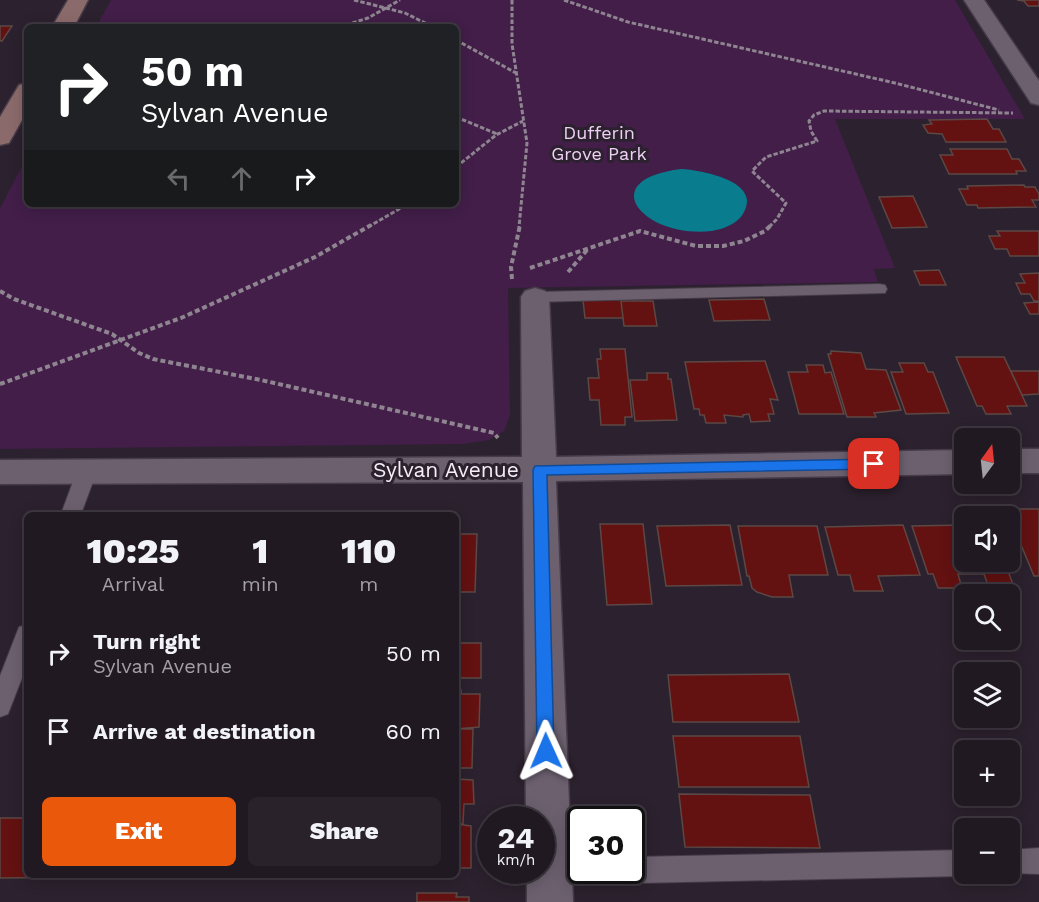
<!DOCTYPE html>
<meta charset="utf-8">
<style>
body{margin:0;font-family:"Work Sans",sans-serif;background:#29222a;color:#f1f3f6;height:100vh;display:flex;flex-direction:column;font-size:22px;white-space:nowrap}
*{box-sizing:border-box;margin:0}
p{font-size:20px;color:#a2a0a5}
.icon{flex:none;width:33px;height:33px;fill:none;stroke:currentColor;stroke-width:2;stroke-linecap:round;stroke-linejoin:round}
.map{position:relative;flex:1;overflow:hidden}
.details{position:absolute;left:24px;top:512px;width:435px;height:366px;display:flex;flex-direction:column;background:#211922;border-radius:9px;box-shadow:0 3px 15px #0003,0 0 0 2px #3e3840}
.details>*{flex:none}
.hud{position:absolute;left:24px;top:24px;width:435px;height:183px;border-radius:9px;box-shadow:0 3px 15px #0003,0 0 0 2px #3e3840;background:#202124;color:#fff;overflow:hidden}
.needle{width:39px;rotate:15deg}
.tools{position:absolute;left:954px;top:428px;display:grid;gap:12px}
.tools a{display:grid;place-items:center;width:66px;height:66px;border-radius:9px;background:#211922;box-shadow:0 3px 15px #0003,0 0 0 2px #3e3840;font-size:30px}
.speed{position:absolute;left:477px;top:806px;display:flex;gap:12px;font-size:30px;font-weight:700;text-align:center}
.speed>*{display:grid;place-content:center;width:78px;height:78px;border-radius:50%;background:#211922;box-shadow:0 3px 15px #0003,0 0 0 2px #3e3840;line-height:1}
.speed small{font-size:15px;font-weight:400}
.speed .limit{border:3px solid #111;border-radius:9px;background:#fff;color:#111}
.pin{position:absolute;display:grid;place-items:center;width:51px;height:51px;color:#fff;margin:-26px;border-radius:12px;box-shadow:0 3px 9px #0006}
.me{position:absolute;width:66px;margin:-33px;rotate:359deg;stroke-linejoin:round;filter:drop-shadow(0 0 4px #0008)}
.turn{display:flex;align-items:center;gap:21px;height:126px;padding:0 18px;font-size:27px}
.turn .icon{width:78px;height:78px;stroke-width:2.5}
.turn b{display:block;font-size:42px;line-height:51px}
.lanes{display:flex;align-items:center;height:57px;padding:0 18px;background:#0003;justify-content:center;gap:30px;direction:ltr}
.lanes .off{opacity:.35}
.eta{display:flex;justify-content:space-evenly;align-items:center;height:102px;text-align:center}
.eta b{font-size:36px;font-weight:800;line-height:42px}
.primary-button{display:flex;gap:12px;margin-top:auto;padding:12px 18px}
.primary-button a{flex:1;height:69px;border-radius:9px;background:#ea580c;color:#fff;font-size:24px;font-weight:800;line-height:69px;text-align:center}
.primary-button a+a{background:#29222a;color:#f1f3f6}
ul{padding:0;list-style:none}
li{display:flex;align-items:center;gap:18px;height:78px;padding:0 18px}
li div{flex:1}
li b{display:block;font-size:22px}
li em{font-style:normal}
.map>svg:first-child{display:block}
</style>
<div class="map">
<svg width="1039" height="902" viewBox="0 0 1039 902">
<rect width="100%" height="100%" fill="#2c212e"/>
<path fill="#421e49" d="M111,0H955L1025,119H835L895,268L874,269L878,282L508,288L510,415L504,431L489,440L463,444L0,449V208L27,157V204H456V27H96Z"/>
<path fill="#097c8d" d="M681,169C700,170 764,181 743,214C737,224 723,229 712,231C645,239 592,180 681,169Z"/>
<path fill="#631111" stroke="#5c4845" stroke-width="1.5" d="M1017,0H1039V6H1028L1024,1Z
M0,26H12L2,41H0Z
M987,119L993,129H999L1006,142H946L942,134L928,133L923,125L932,124L929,120Z
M950,149H1007L1012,159H1019L1026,171H1016L1017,174H949L940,155H953Z
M1024,185L1025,187H1035L1039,194V200H1032L1036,207L978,208L977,205H967L959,189H968L967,186Z
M913,196L927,227L892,228L879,197Z
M997,231H1039V256H1010L1007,249H995L989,236H1000Z
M939,270L946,285H920L914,271Z
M1039,273V301H1034L1030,294H1021L1016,283H1025L1020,274Z
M764,299L770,320L714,321L709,300Z
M583,300H621L623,318H585Z
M621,301H653L657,326H624Z
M1039,302V314H1030L1024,303Z
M600,349H625L632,417H625V425H601L599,400H590L588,378H599L597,359H601Z
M831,351L861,353L866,369L886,370L901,410L874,413L876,417H847L828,354H831Z
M956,357H1004L1027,406H1007L1011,414H986L982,406H977Z
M765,361L778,400L770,399L774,414H768L770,421L751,422L749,414L743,415V417L724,415L726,423H706L704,415H700L699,409H694L685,362Z
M899,363H924L928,372H933L949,413L906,414L891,372H903Z
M806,365H823L825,373L831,372L844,414H799L788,372H808Z
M1011,371H1039V394L1022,395Z
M647,373H668V379H671L677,420L635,421L630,380H647Z
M1014,509H1039V576H1034L1009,516H1016Z
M600,524H643L652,604L607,605Z
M730,525L742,585L666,586L657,526Z
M903,525L920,575L878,576L883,591H854L850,575H838L825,527Z
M964,525V561H1004L1018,597H1010V594H991L984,574H958L962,588H938L933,574H928L912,526Z
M738,526H817L828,575H789L793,597H772L757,592L752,588L749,576H747Z
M456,534H477L475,592H456Z
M456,643H481V678H456Z
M789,674L799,722H673L668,675Z
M456,690H461V694H480L479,727L456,729Z
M456,729H473L472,768H457V771H456Z
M673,736H800L809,787H679Z
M456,779L473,780L474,804H464L463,824H456Z
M679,794L810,795L820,848L685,847Z
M0,818H27V874L166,876L0,878Z
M456,824L471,826V868H456Z
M417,893H457L456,897H469V902H417Z"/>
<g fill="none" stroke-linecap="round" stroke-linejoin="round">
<g stroke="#463c48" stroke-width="2">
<path id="service" d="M879,284L885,285L887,289L885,293L535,302L529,301L527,297L529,293L535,292Z
M87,464L94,466L97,471L81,514H61L77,471L80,466Z
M27,625V665L8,714L0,717V676L19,627Z
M1039,848V874L1006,873H1010V850Z
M964,850V873H971L964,876L549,885L540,881L536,872L542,870V862L549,859H580V870H632V857Z"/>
</g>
<g stroke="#463c48" stroke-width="3">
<path id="minor" d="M964,0H984L1039,81V105L1031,103Z
M535,288L545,291L549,297L556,457L964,450V474L556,481L573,902H527V870H542V819H526L523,482L0,484V460L522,457L521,297L525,291Z
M1010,449H1039V473H1010Z"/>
</g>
<g stroke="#463c48" stroke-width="3">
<path id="secondary" d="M68,0H88L74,27H52Z
M27,83V111L9,143L0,145V117L19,85Z"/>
</g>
<path stroke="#8e8590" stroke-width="3" stroke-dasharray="4.5 2" stroke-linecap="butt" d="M354,0L405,13L433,27
M512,0V44L527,143L519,227
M564,0L628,22L895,83L999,110
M340,27L368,18L400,0
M456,40L516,73
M456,117L497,134
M456,167L496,135L523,121
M368,227L408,204
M769,227L777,219L786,203L752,171L766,157L817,141L811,131L809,121L814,115L824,111L1013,113"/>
<path stroke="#8e8590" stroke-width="4" stroke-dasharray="5 3" stroke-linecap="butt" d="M530,268L640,231L696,246H723L744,241L765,231L771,225
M568,272L587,250
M512,279L511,267L520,225
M0,291L14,299L112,334L139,353L153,359L261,380L494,433L498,438
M0,384L181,318L315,257L371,225"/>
<use href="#service" fill="#6c606f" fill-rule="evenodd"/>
<use href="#minor" fill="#6c606f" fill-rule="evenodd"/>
<use href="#secondary" fill="#8b6a6b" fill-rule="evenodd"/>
</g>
<path fill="#1a73e8" stroke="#114b97" stroke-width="1.5" d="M874,459L881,464L874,469L547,475L554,751L552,757L546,759L540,757L537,751L533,470L535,466Z"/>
<g text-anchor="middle" stroke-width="6" stroke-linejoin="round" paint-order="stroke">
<g font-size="18" fill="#efd1f5" stroke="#2c212e">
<text x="599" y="139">Dufferin<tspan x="599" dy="21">Grove Park</tspan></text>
</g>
<g font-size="21" fill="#f5eef7" stroke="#2c212e">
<text x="446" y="477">Sylvan Avenue</text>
</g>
</g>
</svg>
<div class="tools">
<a><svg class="needle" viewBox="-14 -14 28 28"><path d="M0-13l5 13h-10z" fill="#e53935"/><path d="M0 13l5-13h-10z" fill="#a2a0a5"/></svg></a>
<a><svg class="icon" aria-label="sound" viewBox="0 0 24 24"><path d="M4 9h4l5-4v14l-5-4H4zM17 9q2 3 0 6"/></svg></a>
<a><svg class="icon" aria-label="search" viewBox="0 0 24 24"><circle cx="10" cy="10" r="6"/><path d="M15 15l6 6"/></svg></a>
<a><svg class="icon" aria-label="layers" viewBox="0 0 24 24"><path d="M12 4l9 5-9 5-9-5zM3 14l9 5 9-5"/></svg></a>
<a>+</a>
<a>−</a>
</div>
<div class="speed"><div>24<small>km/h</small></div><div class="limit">30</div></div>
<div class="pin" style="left:874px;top:464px;background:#d93025"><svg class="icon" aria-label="arrive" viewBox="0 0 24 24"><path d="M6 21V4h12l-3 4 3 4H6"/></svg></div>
<svg class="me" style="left:546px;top:751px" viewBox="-20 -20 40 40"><path d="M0-17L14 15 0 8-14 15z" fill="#1a73e8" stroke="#fff" stroke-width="4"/></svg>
<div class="hud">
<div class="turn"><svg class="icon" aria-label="right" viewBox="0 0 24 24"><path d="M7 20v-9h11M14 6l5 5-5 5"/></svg><div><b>50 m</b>Sylvan Avenue</div></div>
<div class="lanes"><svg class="icon off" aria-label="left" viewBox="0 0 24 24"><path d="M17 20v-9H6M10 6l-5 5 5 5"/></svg><svg class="icon off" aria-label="ahead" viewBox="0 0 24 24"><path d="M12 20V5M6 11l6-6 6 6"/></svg><svg class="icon" aria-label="right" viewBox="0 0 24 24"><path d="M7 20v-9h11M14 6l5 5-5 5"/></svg></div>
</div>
<section class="details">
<div class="eta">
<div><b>10:25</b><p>Arrival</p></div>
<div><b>1</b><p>min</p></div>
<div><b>110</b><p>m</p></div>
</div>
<ul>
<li><svg class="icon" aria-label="right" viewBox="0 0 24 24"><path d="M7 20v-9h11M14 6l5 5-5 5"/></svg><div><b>Turn right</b><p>Sylvan Avenue</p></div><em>50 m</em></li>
<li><svg class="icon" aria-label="arrive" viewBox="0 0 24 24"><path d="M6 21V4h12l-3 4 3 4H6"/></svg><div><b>Arrive at destination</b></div><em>60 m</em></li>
</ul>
<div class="primary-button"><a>Exit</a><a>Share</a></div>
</section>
</div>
